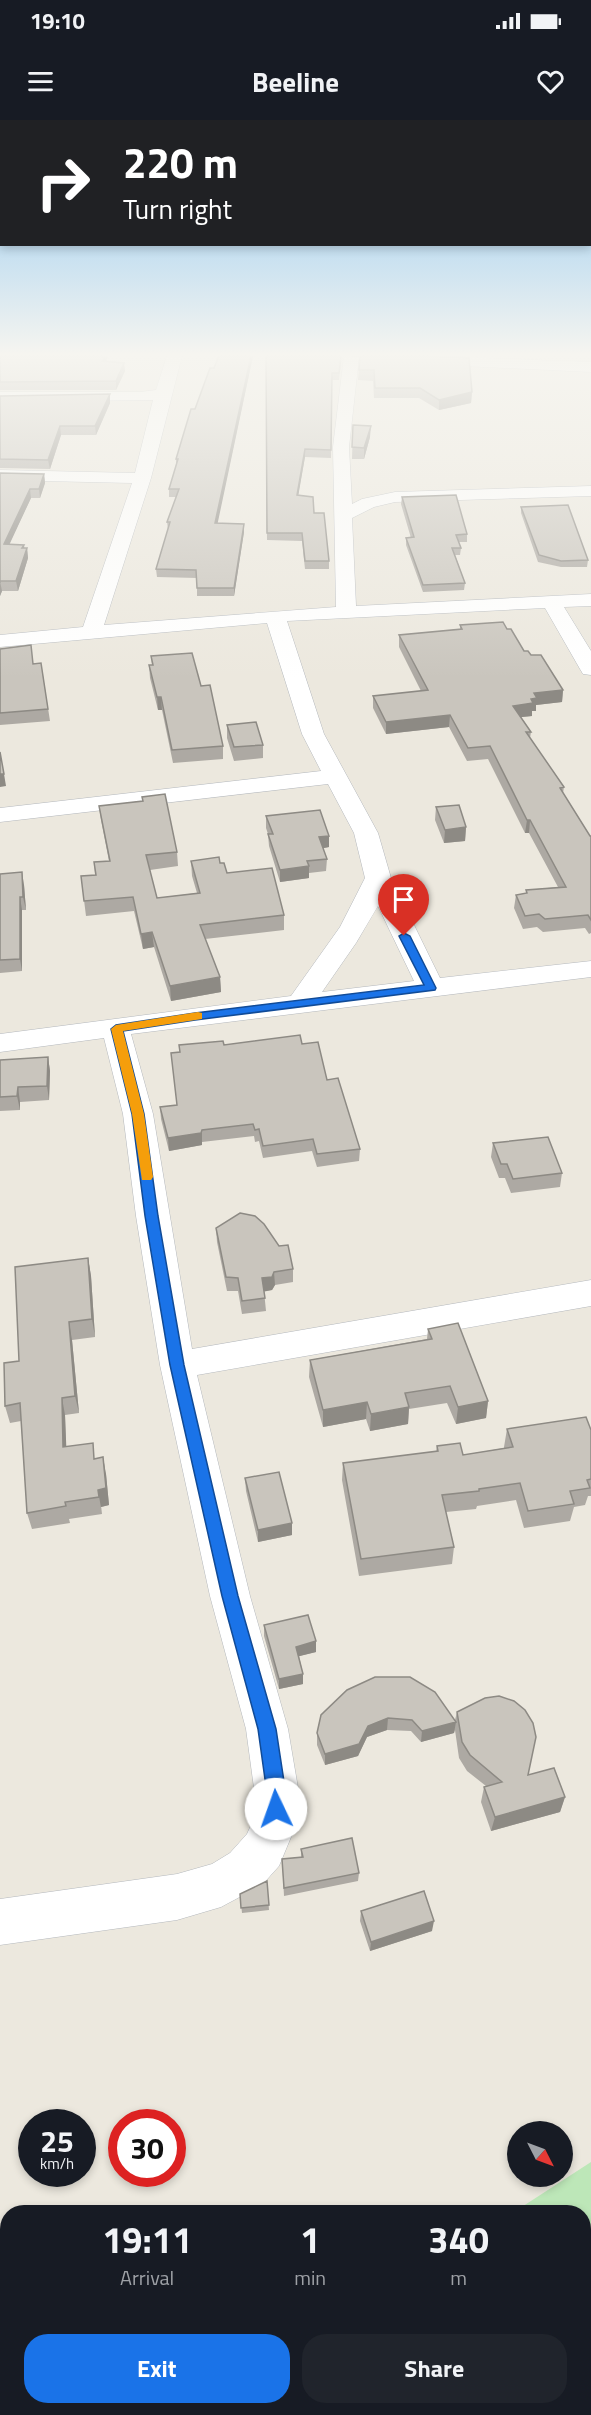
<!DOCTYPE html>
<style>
body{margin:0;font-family:"Titillium Web",sans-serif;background:#20242c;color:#f1f3f6;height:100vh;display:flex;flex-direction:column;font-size:22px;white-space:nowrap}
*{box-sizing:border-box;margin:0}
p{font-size:20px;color:#9ea1a6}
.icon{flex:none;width:33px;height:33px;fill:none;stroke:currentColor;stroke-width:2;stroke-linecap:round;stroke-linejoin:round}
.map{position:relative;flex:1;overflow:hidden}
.panel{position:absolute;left:0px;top:2085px;width:591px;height:210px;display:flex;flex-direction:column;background:#171b24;border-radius:24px 24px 0 0;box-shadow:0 3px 9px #0003}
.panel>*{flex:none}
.top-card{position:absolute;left:0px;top:0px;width:591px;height:126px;box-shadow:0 3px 9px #0003;background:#202124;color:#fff;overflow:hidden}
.needle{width:39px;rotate:132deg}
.buttons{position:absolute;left:507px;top:2001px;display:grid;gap:12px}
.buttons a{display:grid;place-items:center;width:66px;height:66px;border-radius:50%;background:#171b24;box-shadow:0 3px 9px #0003;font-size:30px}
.speed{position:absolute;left:18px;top:1989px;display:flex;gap:12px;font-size:30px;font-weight:700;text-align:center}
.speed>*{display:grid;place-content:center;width:78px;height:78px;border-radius:50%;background:#171b24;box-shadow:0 3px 9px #0003;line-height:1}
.speed small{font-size:15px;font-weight:400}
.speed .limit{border:9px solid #d22;background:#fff;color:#111}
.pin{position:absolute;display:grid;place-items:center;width:51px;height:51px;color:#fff;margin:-62px -26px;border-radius:50% 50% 50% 0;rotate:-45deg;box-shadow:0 0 6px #0007}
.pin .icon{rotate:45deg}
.me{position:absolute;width:66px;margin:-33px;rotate:357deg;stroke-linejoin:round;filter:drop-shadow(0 0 4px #0008)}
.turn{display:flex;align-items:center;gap:21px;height:126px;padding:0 24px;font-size:27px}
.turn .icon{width:78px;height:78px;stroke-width:2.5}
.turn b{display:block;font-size:42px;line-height:51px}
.eta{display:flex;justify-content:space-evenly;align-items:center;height:102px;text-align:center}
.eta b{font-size:36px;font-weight:700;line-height:42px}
.button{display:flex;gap:12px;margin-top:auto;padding:12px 24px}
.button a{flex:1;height:69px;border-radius:24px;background:#1a73e8;color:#fff;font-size:24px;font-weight:700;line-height:69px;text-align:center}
.button a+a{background:#20242c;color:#f1f3f6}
.status{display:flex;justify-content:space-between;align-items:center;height:42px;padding:0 30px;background:#171b24;direction:ltr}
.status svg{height:16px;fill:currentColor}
header{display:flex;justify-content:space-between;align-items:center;height:78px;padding:0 24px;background:#171b24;font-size:27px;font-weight:700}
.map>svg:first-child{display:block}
</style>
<div class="status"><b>19:10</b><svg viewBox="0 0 49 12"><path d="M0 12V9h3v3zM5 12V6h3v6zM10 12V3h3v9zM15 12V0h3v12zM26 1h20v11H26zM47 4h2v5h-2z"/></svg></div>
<header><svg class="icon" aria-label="menu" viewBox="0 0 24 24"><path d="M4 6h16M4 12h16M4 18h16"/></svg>Beeline<svg class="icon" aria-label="heart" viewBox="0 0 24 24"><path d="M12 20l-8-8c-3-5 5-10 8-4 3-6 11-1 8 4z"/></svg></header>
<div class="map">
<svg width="591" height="2295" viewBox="0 0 591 2295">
<rect width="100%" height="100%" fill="#ece8de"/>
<path fill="#bde7b8" d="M591,2042V2295H204L216,2288H584V2092H514Z"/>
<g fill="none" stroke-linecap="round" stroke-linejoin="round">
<g stroke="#b4b8bd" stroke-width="1">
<path id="minor" d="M167,236H182L151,358L104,505L336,487L333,327L344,236L359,237L349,327L352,384L362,379L395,372L591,366V376L395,382L374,387L352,398L356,486L591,474V486L564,487L591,531V555L583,554L580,549L545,488L287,501L324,614L378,713L391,758L440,858L591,841V857L131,914L153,994L192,1229L591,1160V1186L197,1255L250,1476L288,1609L298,1668L296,1705L279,1746L262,1765L221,1787L177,1800L0,1825V1779L177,1754L212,1744L230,1733L247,1714L252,1703L254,1689V1668L246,1609L210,1476L160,1245L136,1096L123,994L104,918L0,932V914L291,876L340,807L365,758L354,713L328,664L0,702V688L321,651L302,614L267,503L0,527V515L83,507L132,363L0,360V350L135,353L153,280L0,282V272H140L156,270ZM378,786L414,861L322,872L356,823Z
M425,236L591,242V252L420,244L417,241L420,238Z"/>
</g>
<use href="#minor" fill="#fff" fill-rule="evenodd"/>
</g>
<path fill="#ada9a3" d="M0,236H108L106,241L125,251L116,270H0Z
M253,236L217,403L244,404V412L234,476H197V458L157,457L156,449L168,410L167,402L176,377H169V369L176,345V339L195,289L214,248Z
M266,236L341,243L339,260H332L331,338L305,337L298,375L314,393L329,441V449H305L302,421L267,420Z
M360,236L472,272L471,283L439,290L419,278H374L373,261L358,260Z
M0,276L110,283L96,315H61L50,349L0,348Z
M353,305L370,317L364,339H352Z
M0,353L44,354L45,363L40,378H31L9,424L24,425V428H27L28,438L18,471H2L0,476Z
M402,377L467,414V422H459L461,428L460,435H455L465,463L464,470L423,472L406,425V418H411L401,384Z
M521,387L588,440L587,447H561L538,442L521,393Z
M460,505L507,509L524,531L531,535L563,570L562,582L536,585V591H532V596L521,597L531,612L530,618L564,667L563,673L590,716H591V813L589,814L585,808L543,812L537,807L523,809L514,788L516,775L526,774V770L558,767L529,713H525L488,639L467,641L449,607L386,614L373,588V576L421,571L399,527V515L460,509Z
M0,529L33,544L41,543L50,601L0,605Z
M151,536L201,566L223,626V639L173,643L162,590H158L150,558L149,545H152Z
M227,605L263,625V638L234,641L227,618Z
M142,677L177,732L178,746L150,750L157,778L197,773L192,756L191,741L220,743L227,753L284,795V810L205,819L220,857L221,872L171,881L154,827L143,829L134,791L86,796L81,756L95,755L94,742L109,741L101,700L99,686L142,681Z
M436,687L466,707L465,721L444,723L435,700Z
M266,696L329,716V727L323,728L327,739L326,751L309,753V758L280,762L269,726L268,714L266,708Z
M0,754L24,765L26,790H22V851L0,853Z
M302,924L327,960L360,1029L359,1041L317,1047L312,1031L263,1038L259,1021L255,1022L254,1016L202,1022V1025L169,1031L161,999L160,987L177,985L171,933L224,925Z
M48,937L50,951L49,980L20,982V990L0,991V940Z
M493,1023L562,1053L560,1067L511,1073L505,1058H499L491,1037Z
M216,1108L293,1149V1162L275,1165L272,1170L264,1171L266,1191L242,1194L238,1171H227L217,1122Z
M88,1138L91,1156L95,1217L72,1220L79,1293L65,1295L66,1327L96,1339L106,1354L109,1385L101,1387L102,1394L69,1399L70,1403L32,1409L27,1393L21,1301L10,1303L5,1286L19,1241Z
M428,1209L488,1281L486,1298L456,1304L447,1283L409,1289L408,1304L370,1311L366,1299L323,1307L309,1257L310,1240L427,1219Z
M507,1309L591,1310V1376H588L585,1385L574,1387L570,1401L524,1408L516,1380L477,1386L476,1389L446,1392L454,1427L452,1444L359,1456L342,1360L343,1343L436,1332L437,1326L463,1335L504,1328V1327Z
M245,1358L292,1415L258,1422L246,1371Z
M264,1505L316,1532L299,1536L303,1554V1564L279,1569L264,1516Z
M457,1592L528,1655L565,1677L560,1692L491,1711L481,1682L484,1667L486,1666L467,1651L459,1638L455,1610L454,1613L421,1622L411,1611L387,1610L367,1617L358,1636L325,1645L317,1625V1613L321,1595L455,1600Z
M301,1729L359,1753L358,1761L284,1776L282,1739L301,1737Z
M267,1761L269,1790L242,1793L240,1774Z
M361,1791L432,1811L370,1831L360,1801Z"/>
<path fill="#8d8a84" d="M104,236H108L103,249L102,241Z
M251,236H253L216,411L215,403Z
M124,243L125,251L116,270V261Z
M472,272L471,283L439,290V280Z
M110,274V283L96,315L95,306Z
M60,306L61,315L50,349L48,340Z
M371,306L370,317L364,339V328Z
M305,329V337L297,383V375Z
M44,354L45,363L40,378L39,369Z
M30,369L31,378L5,434L4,424Z
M244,404V412L234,476V468Z
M24,425L25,434L27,428L28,438L18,471L16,461L22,428Z
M0,461L2,471L0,476Z
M563,570L562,582L536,585V591H532V596L512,598L513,586L534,573Z
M157,577H161L162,590H158Z
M450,595L449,607L386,614V602Z
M0,654H4L6,666L0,667Z
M527,700H530L529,713H525Z
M466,707L465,721L444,723L445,710Z
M329,716V727L319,729V717Z
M309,746V758L280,762V750Z
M22,752L24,765L26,790L23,777Z
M20,777L22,790V851L20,839Z
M152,812L154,827L143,829L141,814Z
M220,857L221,872L171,881L170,866Z
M48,937L50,951L49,980L47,966Z
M18,967L20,982V990L17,976Z
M202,1010V1025L169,1031L168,1018Z
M88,1138L91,1156L95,1217L92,1199Z
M274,1152L275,1165L272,1170L262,1172V1158Z
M69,1202L72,1220L79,1293L75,1276Z
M62,1278L65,1295L67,1344L63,1327Z
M488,1281L486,1298L456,1304L458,1287Z
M367,1282L366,1299L323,1307V1290Z
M409,1287L408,1304L370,1311L371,1294Z
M103,1337L106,1354L109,1385L101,1387L102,1394L98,1370Z
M292,1403V1415L258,1422V1410Z
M316,1521V1532L296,1537V1527Z
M303,1554V1564L279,1569V1559Z
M388,1598L387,1610L367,1617L358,1636L325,1645V1634L368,1606Z
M456,1602L454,1613L421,1622L422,1611Z
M565,1677L560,1692L491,1711L495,1697Z
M434,1801L432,1811L370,1831L371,1822Z"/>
<path fill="#c9c5bd" stroke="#8d8a84" stroke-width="1.5" d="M0,236H104L102,241L124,243L116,261L0,262Z
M219,236H251L215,403L244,404L234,468H197L196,450L156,449L170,402H167L179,369H169L178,339H176L191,289H195L210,248H214Z
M266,236H341L339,253H332L331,330L305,329L297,375L313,377L314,393H324L329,441H305L302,413H267Z
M360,236H427L469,238L472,272L439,280L420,268H375L374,250H359Z
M110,274L95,306H60L48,340L0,339V276Z
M353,305L371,306L364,328L352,327Z
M0,353L44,354L39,369H30L4,424L24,425L22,428H27L16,461H0V463Z
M456,375L467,414L456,415L461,428H452L465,463L423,465L406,418L414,417L402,377Z
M568,385L588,440L561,441L539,435L521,387Z
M503,502L507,509H511L524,531H528L531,535H541L563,570L534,573L537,578L531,579L533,583L513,586L531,612H526L564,667L560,668L590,716H591V800L588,795L545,799L539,794L525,796L516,775L527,773L526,770L566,767L530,700H527L490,626L468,628L450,595L386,602L373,576L428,570L399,515L462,509L460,505Z
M31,525L33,544L41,543L48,589L0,593V529Z
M192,533L201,566L210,565L223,626L172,630L161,577H157L149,545H153L151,536Z
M256,602L263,625L234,627L227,605Z
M0,632L4,654H0Z
M165,674L177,732L146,735L157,778L200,773L191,741L219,737L220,743H224L227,753L272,748L284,795L200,805L220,857L170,866L152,812L141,814L133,777L84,781L81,756L96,755L94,742L110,741L99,686L143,681L142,677Z
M459,685L466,707L445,710L436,687Z
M320,690L329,716L319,717L327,739L307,741L309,746L280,750L268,714H273L266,696Z
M22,752L23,777H20V839L0,840V754Z
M300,915L302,924L318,922L327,960L338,958L360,1029L317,1034L313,1019L263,1026L259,1009L255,1010L253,1004L202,1010L201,1013L168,1018L160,987L177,985L171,933L180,932L179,925L223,921L224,925Z
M48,937L47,966L18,967L17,976L0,977V940Z
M548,1017L562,1053L513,1059L507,1044H501L493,1023Z
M240,1093L255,1096L264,1104L279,1126L288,1125L293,1149L274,1152L272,1157L262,1158L265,1178L242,1181L238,1158L226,1157L216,1108Z
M88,1138L92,1199L69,1202L75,1276L62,1278L63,1327L93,1323L94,1339L103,1337L106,1368L98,1370L99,1377L65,1382L66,1386L27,1393L20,1283L5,1286L4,1243L19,1241L15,1147Z
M458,1203L488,1281L458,1287L450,1266L405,1273L409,1287L371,1294L367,1282L323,1290L310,1240L432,1219L428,1209Z
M586,1297L591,1310V1359L587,1360L590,1368L570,1371L574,1384L528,1391L520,1363L479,1369V1371L442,1375L454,1427L361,1439L343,1343L438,1331L437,1326L460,1323L463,1335L513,1327L507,1309Z
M279,1352L292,1403L258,1410L245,1358Z
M308,1495L316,1521L296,1527L303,1554L279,1559L264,1505Z
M375,1557H410L435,1572L456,1602L422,1611L412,1600L388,1598L368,1606L359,1624L325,1634L317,1613L321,1595L347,1570Z
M499,1576L514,1581L525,1590L533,1603L536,1617L528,1655L554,1648L565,1677L495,1697L484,1667L502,1662L470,1635L462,1622L457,1592L485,1578Z
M352,1718L359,1753L284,1768L282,1739L303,1737L301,1729Z
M267,1761L269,1785L241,1788L240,1774Z
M424,1771L434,1801L371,1822L361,1791Z"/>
<linearGradient id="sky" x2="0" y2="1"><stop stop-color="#89c5f1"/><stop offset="0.42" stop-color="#f6f5f0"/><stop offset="1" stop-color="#f6f5f0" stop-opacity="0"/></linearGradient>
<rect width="591" height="558" fill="url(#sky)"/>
<path fill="#1a73e8" stroke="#114b97" stroke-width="1.5" d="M404,813L410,816L436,868L435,870L195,900L123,911L144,994L158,1096L184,1245L238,1476L276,1609L285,1668V1689L283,1695L276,1698L270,1695L258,1609L222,1476L170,1245L145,1096L132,994L111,909L116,905L195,893L424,865L399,816Z"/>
<path fill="#f59e0b" d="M198,892L202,893V899L123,911L144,994L153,1057L151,1060H142L132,994L111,909L116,905Z"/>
</svg>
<div class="buttons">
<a><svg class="needle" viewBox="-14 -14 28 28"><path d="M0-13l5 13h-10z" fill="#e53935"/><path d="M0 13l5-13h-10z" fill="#9ea1a6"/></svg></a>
</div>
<div class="speed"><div>25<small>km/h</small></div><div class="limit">30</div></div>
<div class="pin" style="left:404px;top:816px;background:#d93025"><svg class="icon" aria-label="arrive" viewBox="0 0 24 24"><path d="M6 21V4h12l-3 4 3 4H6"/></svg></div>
<svg class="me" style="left:276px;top:1689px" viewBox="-20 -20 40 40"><circle r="19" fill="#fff"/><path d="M0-13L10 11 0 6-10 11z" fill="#1a73e8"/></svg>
<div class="top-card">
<div class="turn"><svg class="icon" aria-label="right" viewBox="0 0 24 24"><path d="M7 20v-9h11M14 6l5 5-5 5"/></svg><div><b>220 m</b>Turn right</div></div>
</div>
<section class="panel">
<div class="eta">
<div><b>19:11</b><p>Arrival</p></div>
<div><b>1</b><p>min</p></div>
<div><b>340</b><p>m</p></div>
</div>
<div class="button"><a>Exit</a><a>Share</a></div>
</section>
</div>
